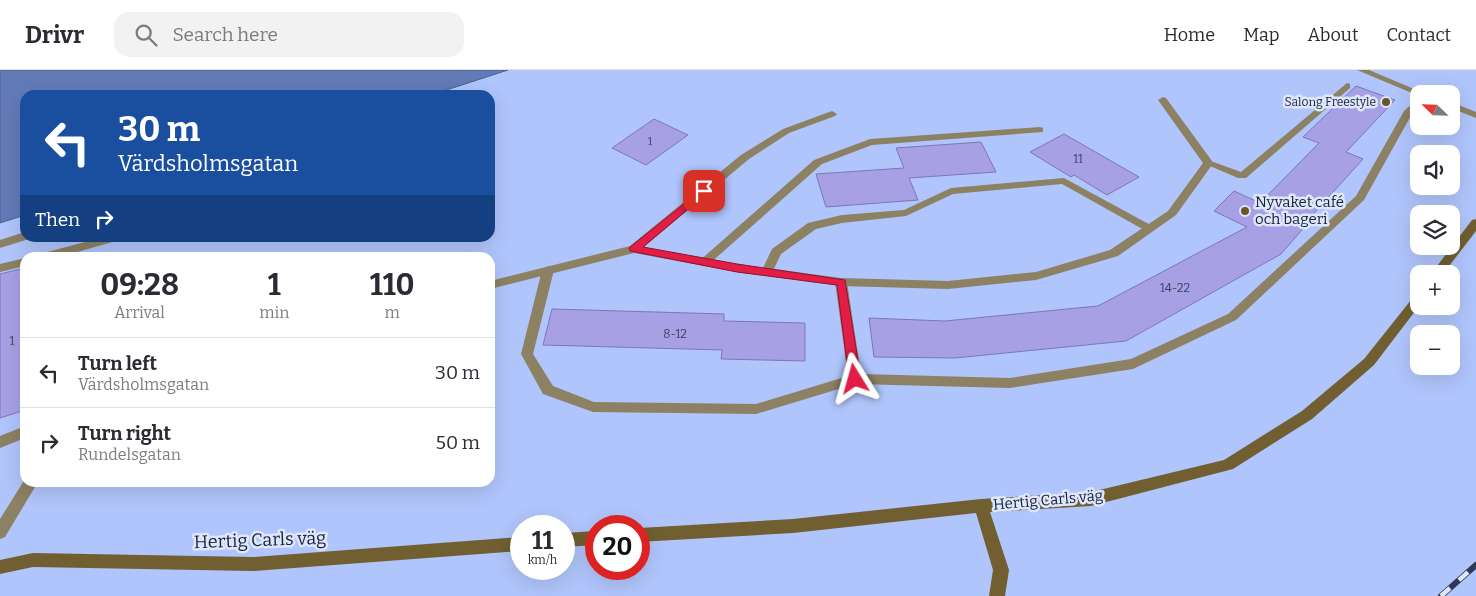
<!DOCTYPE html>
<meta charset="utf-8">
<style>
body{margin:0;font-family:Bitter,serif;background:#f2f2f3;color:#2b2b33;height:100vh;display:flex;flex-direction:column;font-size:19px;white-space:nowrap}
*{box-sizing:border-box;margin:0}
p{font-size:16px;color:#7c7c81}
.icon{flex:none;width:28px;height:28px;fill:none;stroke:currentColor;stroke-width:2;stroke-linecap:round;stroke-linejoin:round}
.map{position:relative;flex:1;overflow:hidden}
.drawer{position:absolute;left:20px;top:182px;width:475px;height:235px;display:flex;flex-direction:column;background:#fff;border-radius:15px;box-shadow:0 5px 20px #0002}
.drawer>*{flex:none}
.hud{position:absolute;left:20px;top:20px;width:475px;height:152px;border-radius:15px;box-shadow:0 5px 20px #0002;background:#1a4fa0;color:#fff;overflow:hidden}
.needle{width:32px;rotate:293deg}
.fabs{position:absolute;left:1410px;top:15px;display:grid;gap:10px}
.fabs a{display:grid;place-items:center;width:50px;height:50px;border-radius:10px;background:#fff;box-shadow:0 5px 20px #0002;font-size:25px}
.speed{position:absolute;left:510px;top:445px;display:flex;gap:10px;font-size:25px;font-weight:700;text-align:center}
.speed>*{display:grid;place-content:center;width:65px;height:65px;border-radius:50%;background:#fff;box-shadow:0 5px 20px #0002;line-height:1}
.speed small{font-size:12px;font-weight:400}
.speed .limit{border:8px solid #d22;background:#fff;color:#111}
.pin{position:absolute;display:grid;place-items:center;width:42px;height:42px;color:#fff;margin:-21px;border-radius:10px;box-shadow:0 2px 8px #0006}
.me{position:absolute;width:55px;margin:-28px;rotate:352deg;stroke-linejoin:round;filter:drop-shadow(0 0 4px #0008)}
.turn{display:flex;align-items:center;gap:18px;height:105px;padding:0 15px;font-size:22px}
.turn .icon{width:65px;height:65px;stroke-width:2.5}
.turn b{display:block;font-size:35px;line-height:42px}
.then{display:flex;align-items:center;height:48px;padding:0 15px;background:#0003;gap:10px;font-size:19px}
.eta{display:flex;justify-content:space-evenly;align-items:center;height:85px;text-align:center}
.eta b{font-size:30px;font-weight:700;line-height:35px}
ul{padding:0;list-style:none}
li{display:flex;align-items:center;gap:15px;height:70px;padding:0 15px;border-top:1px solid #e1e1e2}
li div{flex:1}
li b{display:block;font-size:19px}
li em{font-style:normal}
header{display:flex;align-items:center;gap:30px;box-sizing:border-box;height:70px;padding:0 25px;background:#fff;border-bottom:1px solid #e1e1e2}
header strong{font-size:24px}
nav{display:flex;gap:28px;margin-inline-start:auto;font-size:18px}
.search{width:350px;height:45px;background:#f2f2f3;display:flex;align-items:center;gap:12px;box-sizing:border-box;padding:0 18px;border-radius:15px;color:#7c7c81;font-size:19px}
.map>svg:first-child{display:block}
</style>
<header>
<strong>Drivr</strong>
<div class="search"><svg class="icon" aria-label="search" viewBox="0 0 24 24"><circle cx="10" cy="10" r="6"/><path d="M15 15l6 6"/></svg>Search here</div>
<nav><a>Home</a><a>Map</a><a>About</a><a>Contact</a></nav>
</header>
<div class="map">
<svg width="1476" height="526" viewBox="0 0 1476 526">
<rect width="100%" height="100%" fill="#b0c5fb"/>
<path fill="#637ab8" stroke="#4c5f92" d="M0,0H508L431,25H25V145L0,153Z"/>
<path fill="#a7a0e5" stroke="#7d76b8" d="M1356,16L1395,30L1346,82L1363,89L1305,153L1307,154L1281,184L1126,271L955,288L874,287L869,248L945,251L1098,236L1247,157L1214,141L1234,121L1260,133L1319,73L1303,67Z
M654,49L688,65L646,95L612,78Z
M1064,64L1139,107L1107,125L1074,105L1071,107L1030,82Z
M981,72L996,102L909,108L918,130L826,137L816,104L904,98L896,78Z
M25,198V340L0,348V204Z
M552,239L724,244V251L805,253V291L721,289L722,280L543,275Z"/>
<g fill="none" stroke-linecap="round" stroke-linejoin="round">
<path fill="#8d8163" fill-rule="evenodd" d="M1357,0H1369L1426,24H1419V26Z
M1347,13L1350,14V18L1246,108H1238L1203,93L1208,90L1241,102Z
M1419,28V37L1413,42L1364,130L1236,250L1133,299L1010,318L855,314L756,344L593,342L543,324L521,284L542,200L548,196L554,200L533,284L553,316L594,332L756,334L848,306L835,212L841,208L847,212L861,304L1010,308L1131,289L1228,244L1356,126L1404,41Z
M1451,32L1476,42V48L1451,38Z
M1040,57L1043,58V62L872,75L822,94L708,195L704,196L698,192L814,90L870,69Z
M1064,108L1156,158L1150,162L1146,161L1062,114L953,124L906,146L842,153L816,159L781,184L771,205H763L761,202L772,179L808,153L842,145L904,140L951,118Z
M25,162V168L29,169L0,178V170Z
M100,168H118L116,171L56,188H35L36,185Z
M25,188V196L0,202V194Z
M25,356V368L0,378V366Z"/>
<path fill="#8d8163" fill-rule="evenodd" d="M1163,27L1166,28L1212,91V95L1176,145L1118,186L1036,210L948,219L841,216L737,202L634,183L490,219V211L630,176L741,85L783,59L832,41L837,44L835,46L789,63L749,89L644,177L737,194L841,208L948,211L1036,202L1110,180L1168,141L1203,93L1158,30Z
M25,409V412H38L5,467L0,469V449Z"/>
<path fill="#715f31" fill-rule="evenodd" d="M1476,149V161L1443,204H1431L1472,150Z
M1419,224V236L1374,295L1312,349L1233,399L1091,436L990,442L1009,500L1005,526H989L993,500L976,443L793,463L639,472V458L793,449L981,429L1091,422L1224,390L1302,341L1364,289L1415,225Z
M596,461V475L564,477V463Z
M521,467V481L253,501L33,497L0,504V490L33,483L253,487Z"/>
<g stroke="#2e3956" stroke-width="6">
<path id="rail" d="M1441,526L1476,495"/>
</g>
<use href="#rail" stroke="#dee7fb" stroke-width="4.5" stroke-dasharray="12" stroke-linecap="butt"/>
</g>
<path fill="#e11d48" stroke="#92132f" d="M704,118L708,121L707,123L643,177L737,194L845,210L861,309L859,313H851L849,309L837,215L737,202L630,181L629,179L630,177Z"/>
<g fill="#695624" stroke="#dee7fb" stroke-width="2">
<circle cx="1386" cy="32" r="5"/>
<circle cx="1245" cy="141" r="5"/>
</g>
<g text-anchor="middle" stroke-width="5" stroke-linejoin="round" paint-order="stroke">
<g font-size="11" fill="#3c4165">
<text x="650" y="75">1</text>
</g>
<g font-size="12" fill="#18213a" stroke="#dee7fb" text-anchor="end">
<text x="1376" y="36">Salong Freestyle</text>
</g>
<g font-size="12" fill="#3c4165">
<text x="1078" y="93">11</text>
<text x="1175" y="222">14-22</text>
<text x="675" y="268">8-12</text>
<text x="12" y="275">1</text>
</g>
<g font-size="15" fill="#18213a" stroke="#dee7fb" text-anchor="start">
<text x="1255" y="137">Nyvaket café<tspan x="1255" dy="17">och bageri</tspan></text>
</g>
<g font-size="15" fill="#18213a" stroke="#dee7fb">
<text transform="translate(1048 430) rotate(-5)" y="5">Hertig Carls väg</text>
</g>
<g font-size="18" fill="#18213a" stroke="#dee7fb">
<text transform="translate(260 470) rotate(-2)" y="6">Hertig Carls väg</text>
</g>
</g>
</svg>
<div class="fabs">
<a><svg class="needle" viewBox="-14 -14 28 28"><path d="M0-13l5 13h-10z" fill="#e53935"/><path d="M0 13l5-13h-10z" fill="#7c7c81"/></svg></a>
<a><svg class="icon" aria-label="sound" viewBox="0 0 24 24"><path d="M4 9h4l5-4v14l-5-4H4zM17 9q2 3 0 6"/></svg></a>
<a><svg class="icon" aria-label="layers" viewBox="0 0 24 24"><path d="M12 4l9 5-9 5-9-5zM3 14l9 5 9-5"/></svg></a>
<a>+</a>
<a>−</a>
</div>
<div class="speed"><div>11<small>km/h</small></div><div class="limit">20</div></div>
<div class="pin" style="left:704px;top:121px;background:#d93025"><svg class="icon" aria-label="arrive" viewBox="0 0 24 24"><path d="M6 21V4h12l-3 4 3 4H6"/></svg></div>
<svg class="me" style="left:855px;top:309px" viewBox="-20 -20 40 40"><path d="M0-17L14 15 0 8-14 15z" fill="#e11d48" stroke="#fff" stroke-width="4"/></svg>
<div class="hud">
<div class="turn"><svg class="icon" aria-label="left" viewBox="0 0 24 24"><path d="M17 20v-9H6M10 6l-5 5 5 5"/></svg><div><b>30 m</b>Värdsholmsgatan</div></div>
<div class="then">Then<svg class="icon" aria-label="right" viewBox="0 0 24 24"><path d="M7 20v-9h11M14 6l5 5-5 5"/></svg></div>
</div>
<section class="drawer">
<div class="eta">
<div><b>09:28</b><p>Arrival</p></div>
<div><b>1</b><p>min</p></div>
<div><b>110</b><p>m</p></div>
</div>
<ul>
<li><svg class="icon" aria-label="left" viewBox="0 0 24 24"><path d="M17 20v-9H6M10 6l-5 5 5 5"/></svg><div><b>Turn left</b><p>Värdsholmsgatan</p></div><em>30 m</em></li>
<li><svg class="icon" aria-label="right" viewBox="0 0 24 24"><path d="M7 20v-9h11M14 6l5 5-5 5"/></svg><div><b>Turn right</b><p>Rundelsgatan</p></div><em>50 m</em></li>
</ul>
</section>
</div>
